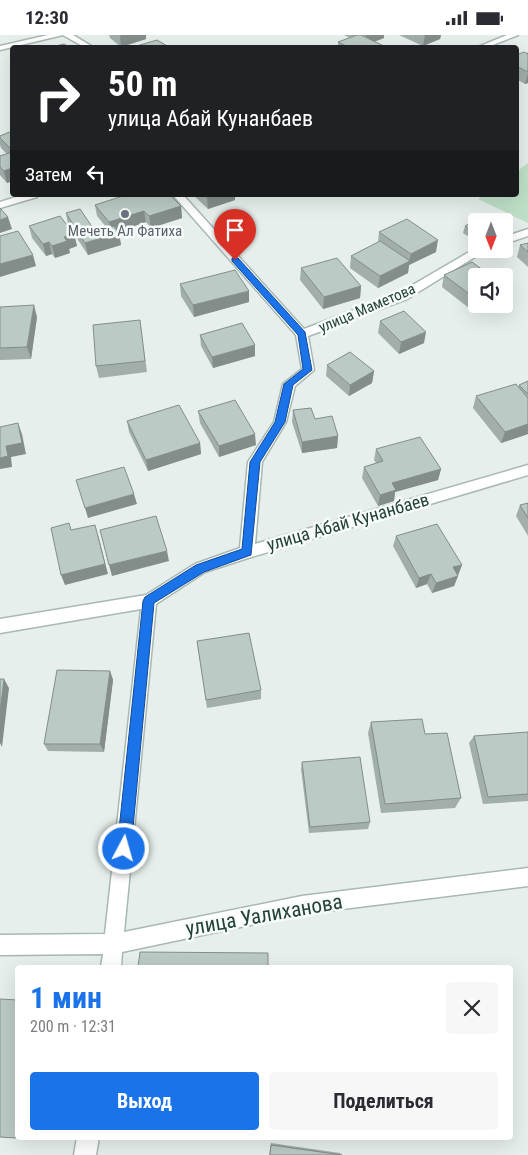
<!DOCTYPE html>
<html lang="ru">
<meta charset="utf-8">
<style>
body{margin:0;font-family:"Roboto Condensed",sans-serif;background:#f7f7f7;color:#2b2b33;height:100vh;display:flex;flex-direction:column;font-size:19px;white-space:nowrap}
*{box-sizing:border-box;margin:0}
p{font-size:16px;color:#7c7c81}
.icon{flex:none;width:28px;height:28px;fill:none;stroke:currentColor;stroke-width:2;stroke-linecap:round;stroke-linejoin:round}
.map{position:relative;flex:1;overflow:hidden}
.drawer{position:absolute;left:15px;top:930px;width:498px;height:175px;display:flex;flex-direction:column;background:#fff;border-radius:5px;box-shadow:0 5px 20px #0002}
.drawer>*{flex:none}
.hud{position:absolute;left:10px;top:10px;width:509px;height:152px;border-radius:5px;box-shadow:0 5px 20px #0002;background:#202124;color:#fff;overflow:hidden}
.needle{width:32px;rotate:180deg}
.tools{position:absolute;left:468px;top:178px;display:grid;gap:10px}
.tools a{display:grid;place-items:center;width:45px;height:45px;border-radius:5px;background:#fff;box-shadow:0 5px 20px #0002;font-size:25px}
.pin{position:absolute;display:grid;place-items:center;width:42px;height:42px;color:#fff;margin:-51px -21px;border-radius:50% 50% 50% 0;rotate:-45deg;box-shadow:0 0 5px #0007}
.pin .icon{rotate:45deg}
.me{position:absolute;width:55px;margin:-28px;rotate:6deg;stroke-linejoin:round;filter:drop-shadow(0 0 4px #0008)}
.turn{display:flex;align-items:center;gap:18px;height:105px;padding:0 15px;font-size:22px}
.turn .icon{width:65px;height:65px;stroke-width:2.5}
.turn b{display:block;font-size:35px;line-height:42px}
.then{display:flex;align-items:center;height:48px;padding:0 15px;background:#0003;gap:10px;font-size:19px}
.round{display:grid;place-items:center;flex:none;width:52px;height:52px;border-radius:5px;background:#f7f7f7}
.overview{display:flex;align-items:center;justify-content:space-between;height:85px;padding:0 15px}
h1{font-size:30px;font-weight:700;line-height:38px;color:#1a73e8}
.cta{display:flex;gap:10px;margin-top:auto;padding:10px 15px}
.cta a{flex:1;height:58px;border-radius:5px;background:#1a73e8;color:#fff;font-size:20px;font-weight:700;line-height:58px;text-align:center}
.cta a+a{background:#f7f7f7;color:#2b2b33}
.status{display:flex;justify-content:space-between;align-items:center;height:35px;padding:0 25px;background:#fff;direction:ltr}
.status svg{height:14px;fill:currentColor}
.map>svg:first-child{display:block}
</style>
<div class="status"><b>12:30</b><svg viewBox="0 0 49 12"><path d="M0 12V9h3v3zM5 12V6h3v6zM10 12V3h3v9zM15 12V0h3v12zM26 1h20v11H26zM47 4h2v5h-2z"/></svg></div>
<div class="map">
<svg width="528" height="1120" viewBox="0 0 528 1120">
<rect width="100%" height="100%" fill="#e6efeb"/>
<path fill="#bfe0c8" d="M528,128V188L478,164L484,160H516V137Z"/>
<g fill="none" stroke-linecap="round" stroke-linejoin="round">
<g stroke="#a8b8b2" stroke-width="3">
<path id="street" d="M48,0H73L93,12H84L63,0L0,15V11Z
M507,0H518L488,12H478Z
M22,160H38L37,162L0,173V167Z
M173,160H183L304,294L399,258L476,213L488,214L407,264L308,301L314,335L295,351L286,387L262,427L255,509L528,430V440L248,523L205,537L156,569L124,897L302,861L528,833V851L302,879L122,917L121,932H101L103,919L0,920V900L105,899L141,574L0,598V584L146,560L195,529L240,513L248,427L274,387L283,349L302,334L296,300Z
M528,194V201L504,209V202Z
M77,1102H99L96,1120H74Z"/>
</g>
<use href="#street" fill="#fff" fill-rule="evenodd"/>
</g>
<path fill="#a1aea9" d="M109,0H146V4L121,12L110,3Z
M344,0H384V3L374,7L386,12H338V7L350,3Z
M399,0H441L440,4L423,11Z
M528,16V48L525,49L516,44V20L527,19Z
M12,96V146L7,148L0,140V121L7,119L1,113L0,110V101Z
M193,160H235V165L208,174Z
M95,170L181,171L182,183L151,193L146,187L118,196L119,198L121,210L88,220L68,190L66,178L95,196L107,193L97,181Z
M476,186V206L463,198L465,191Z
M29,191L74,199L77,211L69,214L70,218L55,223L52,219L46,221L32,203Z
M379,197L436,217L409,230L408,238L378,253L350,233L351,221L378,207Z
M528,208V232L517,222L520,210Z
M472,227L477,269L469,273L442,252L444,240Z
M301,233L361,251L360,263L323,274L300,245Z
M180,249L249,267L194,282L181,261Z
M0,272L37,282L31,324L0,325Z
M140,285L147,337L99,343L96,331Z
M380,286L424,308L399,319L378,298Z
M200,300L255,310V321L213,333L201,311Z
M327,330L374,336L372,348L349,361L326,341Z
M528,346V399L501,408L473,373L476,361L518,352L519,350Z
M293,375L315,384L338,401L337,413L302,418L292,387Z
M198,376L256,410L219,422L200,388Z
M127,386L200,408L201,419L148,436L129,397Z
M376,414L441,434L438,445L395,457L394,466L378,471L362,443L364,432L376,428L374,425Z
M528,468V501L516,481L520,470Z
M396,501L462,530L458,540H457L458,541L454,551L432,558L427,549L416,553L393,511Z
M197,606L261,655V664L207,673Z
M110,636L113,645L104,717L48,716L44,709Z
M371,687L425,699L461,763L455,773L381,778L368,698Z
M528,697V766L483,769L469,708L474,701Z
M302,727L370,787L368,794L309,798L301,734Z
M271,1108L340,1118L342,1120H269Z"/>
<path fill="#838d89" d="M122,0H146V4L121,12L120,1Z
M366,0H384V3L365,10Z
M425,0H441L440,4L423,11Z
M528,38V48L525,49Z
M12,133V146L7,148L4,136Z
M215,160H235V165L208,174L207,163Z
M181,171L182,183L151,193L149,181Z
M144,176L146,187L111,199L109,187Z
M8,182L12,194L0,198V185Z
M119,198L121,210L88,220L85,208Z
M74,199L77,211L69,214L70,218L55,223L52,211L64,202Z
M438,205L436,217L409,230L408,238L378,253L380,241L409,226L411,219Z
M49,207L52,219L46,221L43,209Z
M33,220L36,231L0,242V229Z
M361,251L360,263L323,274L324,262Z
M249,256V267L194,282L193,270Z
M476,259L477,269L469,273L472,261Z
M34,270L37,282L31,324L27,312Z
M426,297L424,308L399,319L401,307Z
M255,310V321L213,333L212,322Z
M374,336L372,348L349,361L350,350Z
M18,388L22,399L26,419L11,422L12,432L0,434V423Z
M528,389V399L501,408L505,397Z
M255,399L256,410L219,422V411Z
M338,401L337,413L302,418V407Z
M200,408L201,419L148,436L146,425Z
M441,434L438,445L395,457L394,466L378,471L380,460L392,448Z
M134,459L137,469L88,483L85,473Z
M98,500L108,539L65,550L61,540Z
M167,516L169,526L112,541L109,530Z
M462,530L458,540L449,543L453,532Z
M431,539L427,549L416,553L419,543Z
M458,541L454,551L432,558L436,548Z
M110,636L113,645L104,717L100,709Z
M4,644L9,653L2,712L0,708V677Z"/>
<path fill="#bbcac4" stroke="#838d89" d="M357,0H361L386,12H348L338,7Z
M157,5L169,12H133Z
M64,9L69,12H51Z
M524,17L528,19V37L516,31V20Z
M12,96V115L0,103V101Z
M12,117V133L4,136L0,132V121Z
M126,160H170L181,171L149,181L144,176L109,187L95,170Z
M204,160H215L207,163Z
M0,173L8,182L0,185Z
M80,174L95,196L114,191L119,198L85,208L66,178Z
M60,181L74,199L64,202L67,206L52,211L49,207L43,209L29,191Z
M484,181L492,186H476V199L465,191Z
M407,184L438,205L411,219L379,197Z
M18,196L33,220L0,229V201Z
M380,206L410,226L380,241L351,221Z
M528,208V217L520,210Z
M337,223L361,251L324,262L301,233Z
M472,227L491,241H476V259L472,261L444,240Z
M235,235L249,256L193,270L180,249Z
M34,270L27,312L0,313V272Z
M404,276L426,297L401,307L380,286Z
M140,285L145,326L96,331L93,290Z
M242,288L255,310L212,322L200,300Z
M350,317L374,336L350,350L327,330Z
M528,346V359L519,350Z
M516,349L528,363V389L505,397L476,361Z
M235,365L255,399L219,411L198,376Z
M179,370L200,408L146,425L127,386Z
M311,373L315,384L332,381L338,401L302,407L293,375Z
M18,388L22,408L6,411L8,421L0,423V392Z
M420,402L441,434L392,448L396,455L380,460L364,432L383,426L376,414Z
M124,432L134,459L85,473L76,445Z
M528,468V483L520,470Z
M156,481L167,516L109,530L100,495Z
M69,488L71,495L95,490L105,529L61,540L51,493Z
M437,489L462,530L453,532L458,541L436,548L431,539L419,543L396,501Z
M249,598L261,655L206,665L197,606Z
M57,635L110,636L100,709H44Z
M0,644H4L0,677Z
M422,684L425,699L447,698L461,763L385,769L371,687Z
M528,697V759L488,762L474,701Z
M360,722L370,787L310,792L302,727Z
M140,917L268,918V932H138Z
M0,964L18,965V1097L16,1103L0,1102Z
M271,1110L342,1120H270Z"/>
<path fill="#1a73e8" stroke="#114b97" d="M232,223H238L305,297L312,335L293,350L285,387L260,427L251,520L204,537L154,568L131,814L129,818L124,821L119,818L117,814L143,566L145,562L196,530L242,514L250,427L275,387L284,349L303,334L298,300L232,226Z"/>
<circle fill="#6b7280" stroke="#f7fbf9" stroke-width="2" cx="125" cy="179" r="5"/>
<g text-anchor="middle" stroke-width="5" stroke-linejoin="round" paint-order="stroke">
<g font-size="15" fill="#5b616d" stroke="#f7fbf9">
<text x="125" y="201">Мечеть Ал Фатиха</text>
</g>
<g font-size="15" fill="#24423a" stroke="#f7fbf9">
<text transform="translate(367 273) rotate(-23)" y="5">улица Маметова</text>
</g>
<g font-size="18" fill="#24423a" stroke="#f7fbf9">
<text transform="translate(348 487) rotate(-16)" y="6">улица Абай Кунанбаев</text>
</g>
<g font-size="21" fill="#24423a" stroke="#f7fbf9">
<text transform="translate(264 880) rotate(-10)" y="7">улица Уалиханова</text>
</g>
</g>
</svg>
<div class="tools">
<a><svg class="needle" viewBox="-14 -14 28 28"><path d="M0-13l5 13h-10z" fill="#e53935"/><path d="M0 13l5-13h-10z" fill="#7c7c81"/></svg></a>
<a><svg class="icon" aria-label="sound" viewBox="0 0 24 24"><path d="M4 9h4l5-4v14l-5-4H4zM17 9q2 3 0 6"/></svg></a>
</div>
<div class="pin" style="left:235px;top:225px;background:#d93025"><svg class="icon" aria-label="arrive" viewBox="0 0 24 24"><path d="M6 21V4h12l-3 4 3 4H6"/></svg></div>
<svg class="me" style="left:124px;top:814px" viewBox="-20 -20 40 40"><circle r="17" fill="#1a73e8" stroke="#fff" stroke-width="3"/><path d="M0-11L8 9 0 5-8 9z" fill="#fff"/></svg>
<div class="hud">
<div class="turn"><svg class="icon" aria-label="right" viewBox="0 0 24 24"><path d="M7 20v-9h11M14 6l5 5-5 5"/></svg><div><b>50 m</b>улица Абай Кунанбаев</div></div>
<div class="then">Затем<svg class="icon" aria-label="left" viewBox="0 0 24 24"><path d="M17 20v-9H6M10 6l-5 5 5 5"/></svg></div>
</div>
<section class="drawer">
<div class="overview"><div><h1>1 мин</h1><p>200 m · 12:31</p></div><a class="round"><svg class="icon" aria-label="close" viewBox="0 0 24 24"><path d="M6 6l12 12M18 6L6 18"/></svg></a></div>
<div class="cta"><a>Выход</a><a>Поделиться</a></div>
</section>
</div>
